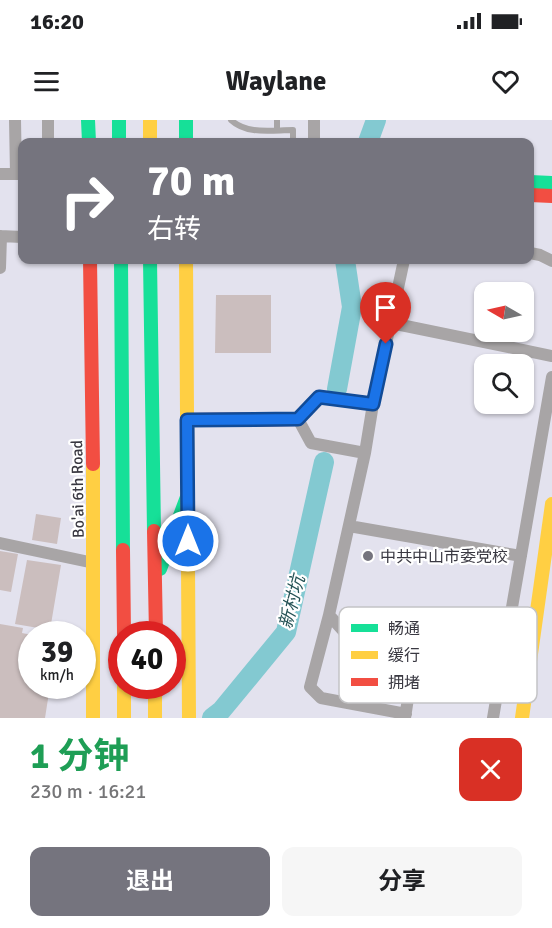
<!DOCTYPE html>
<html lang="zh">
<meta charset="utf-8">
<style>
body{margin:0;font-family:Signika,"Noto Sans SC",sans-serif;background:#f6f6f6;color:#202124;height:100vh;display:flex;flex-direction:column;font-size:22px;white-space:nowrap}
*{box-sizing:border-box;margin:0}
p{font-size:20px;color:#757577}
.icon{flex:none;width:33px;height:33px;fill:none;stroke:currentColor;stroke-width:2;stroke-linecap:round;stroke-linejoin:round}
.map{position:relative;height:598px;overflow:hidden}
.sheet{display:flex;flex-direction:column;background:#fff;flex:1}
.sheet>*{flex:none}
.top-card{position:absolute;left:18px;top:18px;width:516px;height:126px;border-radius:12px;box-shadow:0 2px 4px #0004;background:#75747e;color:#fff;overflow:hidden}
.needle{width:39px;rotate:279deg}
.fabs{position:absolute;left:474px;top:162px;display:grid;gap:12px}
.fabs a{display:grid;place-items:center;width:60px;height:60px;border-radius:12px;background:#fff;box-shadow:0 2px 4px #0004;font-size:30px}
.speed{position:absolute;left:18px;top:501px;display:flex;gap:12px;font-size:30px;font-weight:700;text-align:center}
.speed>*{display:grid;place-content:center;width:78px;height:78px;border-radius:50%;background:#fff;box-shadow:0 2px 4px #0004;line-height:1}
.speed small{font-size:15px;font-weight:400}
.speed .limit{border:9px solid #d22;background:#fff;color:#111}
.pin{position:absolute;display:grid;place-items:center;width:51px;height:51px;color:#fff;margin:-62px -26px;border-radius:50% 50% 50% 0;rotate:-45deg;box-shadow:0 0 6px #0007}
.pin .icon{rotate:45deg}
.me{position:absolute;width:66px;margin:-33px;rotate:0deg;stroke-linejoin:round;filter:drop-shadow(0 0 4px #0008)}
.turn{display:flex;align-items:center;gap:21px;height:126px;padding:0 30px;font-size:27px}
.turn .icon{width:78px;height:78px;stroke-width:2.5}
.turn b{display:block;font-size:42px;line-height:51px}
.round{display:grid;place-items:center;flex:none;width:63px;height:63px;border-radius:12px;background:#f6f6f6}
.summary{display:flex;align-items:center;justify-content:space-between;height:102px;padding:0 30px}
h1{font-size:36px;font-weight:700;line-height:45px;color:#1e9e55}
.button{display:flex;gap:12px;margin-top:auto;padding:12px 30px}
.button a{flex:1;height:69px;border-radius:12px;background:#75747e;color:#fff;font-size:24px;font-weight:700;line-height:69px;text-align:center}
.button a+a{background:#f6f6f6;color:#202124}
.status{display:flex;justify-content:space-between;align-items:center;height:42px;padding:0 30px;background:#fff;direction:ltr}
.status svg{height:16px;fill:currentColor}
header{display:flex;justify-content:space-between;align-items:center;height:78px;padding:0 30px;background:#fff;font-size:27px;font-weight:700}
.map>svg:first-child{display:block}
</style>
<div class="status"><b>16:20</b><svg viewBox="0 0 49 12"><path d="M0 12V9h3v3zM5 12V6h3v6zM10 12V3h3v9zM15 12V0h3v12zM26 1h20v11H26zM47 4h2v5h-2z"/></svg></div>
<header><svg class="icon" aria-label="menu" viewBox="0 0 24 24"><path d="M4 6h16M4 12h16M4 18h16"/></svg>Waylane<svg class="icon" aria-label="heart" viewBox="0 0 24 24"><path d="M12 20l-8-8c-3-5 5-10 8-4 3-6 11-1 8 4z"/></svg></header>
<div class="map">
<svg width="552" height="598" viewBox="0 0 552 598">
<rect width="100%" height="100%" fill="#e3e2ee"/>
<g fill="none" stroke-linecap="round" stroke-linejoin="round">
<path stroke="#83c9d1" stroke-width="20" d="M368,22L376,0
M337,269L352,187L345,140
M212,598L221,591L286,512L324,342"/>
</g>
<path fill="#cbbebe" d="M216,175H271V233H215Z
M36,394L61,398L57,424L32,420Z
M0,431L18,434L11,472L0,470Z
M27,440L61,445L50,510L15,504Z
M0,504L23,508L22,513L32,515V566H50L45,598H0Z"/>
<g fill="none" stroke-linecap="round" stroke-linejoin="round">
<path stroke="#a8a5a6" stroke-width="6" d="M231,0C247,15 272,10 293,10V22
M277,0V10"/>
<path stroke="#a8a5a6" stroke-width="12" d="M15,0L16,54
M48,0V22
M314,22V0
M0,54H22
M0,116L22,117
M530,133L540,135L552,141
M404,140L373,284L319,277L298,299L311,323L365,333L329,495L347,515L503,539L552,257
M0,148L1,116
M391,203L552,236
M365,333L373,284
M349,406L521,436
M0,423L94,443
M329,495L310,567L321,578L406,594
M405,598L416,526
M493,598L503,539"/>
<path stroke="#16e098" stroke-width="14" d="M88,0L89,22
M119,0V22
M186,0V22
M530,62L552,63
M121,140L123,430
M150,140L154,411
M160,449L187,377
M503,539L529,544"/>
<path stroke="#ffcf43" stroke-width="14" d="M150,0V22
M186,140L189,598
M93,344V598
M124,566V598
M155,566V598
M522,598L552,384"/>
<path stroke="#f24e42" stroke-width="14" d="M530,75L552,76
M90,140L93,344
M187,300L298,299
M154,411L156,514
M123,430L124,514"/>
</g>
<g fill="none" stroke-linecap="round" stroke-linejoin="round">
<g stroke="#114b97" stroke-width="15">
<path id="route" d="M188,421L187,300L298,299L319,277L373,284L386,224"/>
</g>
<use href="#route" stroke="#1a73e8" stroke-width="10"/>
</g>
<circle fill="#75747e" stroke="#fff" stroke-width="2" cx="368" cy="436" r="6"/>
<g text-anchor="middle" stroke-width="4.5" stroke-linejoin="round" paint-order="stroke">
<g font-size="16" fill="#3a3942" stroke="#fff">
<text transform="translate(77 369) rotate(-91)" y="6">Bo'ai 6th Road</text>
</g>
<g font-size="16" fill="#3a3942" stroke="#fff" text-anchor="start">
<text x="380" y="442">中共中山市委党校</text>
</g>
<g font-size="18" font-style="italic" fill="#265356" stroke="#fff">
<text transform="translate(292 482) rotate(-75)" y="6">新村坑</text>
</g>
</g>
<rect x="339" y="487" width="198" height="96" rx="9" fill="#fff" stroke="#c4c4c6" stroke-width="1.5"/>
<rect x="351" y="504" width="27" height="8" fill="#16e098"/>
<rect x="351" y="531" width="27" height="8" fill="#ffcf43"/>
<rect x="351" y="558" width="27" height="8" fill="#f24e42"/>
<g font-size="16" fill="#3a3942">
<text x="388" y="514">畅通</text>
<text x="388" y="541">缓行</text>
<text x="388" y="568">拥堵</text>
</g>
</svg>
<div class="fabs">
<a><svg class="needle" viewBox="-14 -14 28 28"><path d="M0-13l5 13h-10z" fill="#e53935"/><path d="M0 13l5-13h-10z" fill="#757577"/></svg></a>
<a><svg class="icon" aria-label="search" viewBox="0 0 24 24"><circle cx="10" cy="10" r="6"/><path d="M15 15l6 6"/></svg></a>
</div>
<div class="speed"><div>39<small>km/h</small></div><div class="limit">40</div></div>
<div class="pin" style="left:386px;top:224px;background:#d93025"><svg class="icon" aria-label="arrive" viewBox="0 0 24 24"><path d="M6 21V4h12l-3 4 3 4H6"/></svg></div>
<svg class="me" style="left:188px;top:421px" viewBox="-20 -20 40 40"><circle r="17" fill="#1a73e8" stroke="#fff" stroke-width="3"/><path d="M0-11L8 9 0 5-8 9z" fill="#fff"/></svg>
<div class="top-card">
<div class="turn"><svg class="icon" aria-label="right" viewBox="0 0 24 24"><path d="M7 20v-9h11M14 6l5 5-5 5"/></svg><div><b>70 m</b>右转</div></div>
</div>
</div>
<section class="sheet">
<div class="summary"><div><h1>1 分钟</h1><p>230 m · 16:21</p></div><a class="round" style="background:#d93025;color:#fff"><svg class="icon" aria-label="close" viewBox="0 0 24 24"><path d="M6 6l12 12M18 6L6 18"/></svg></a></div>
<div class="button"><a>退出</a><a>分享</a></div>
</section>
